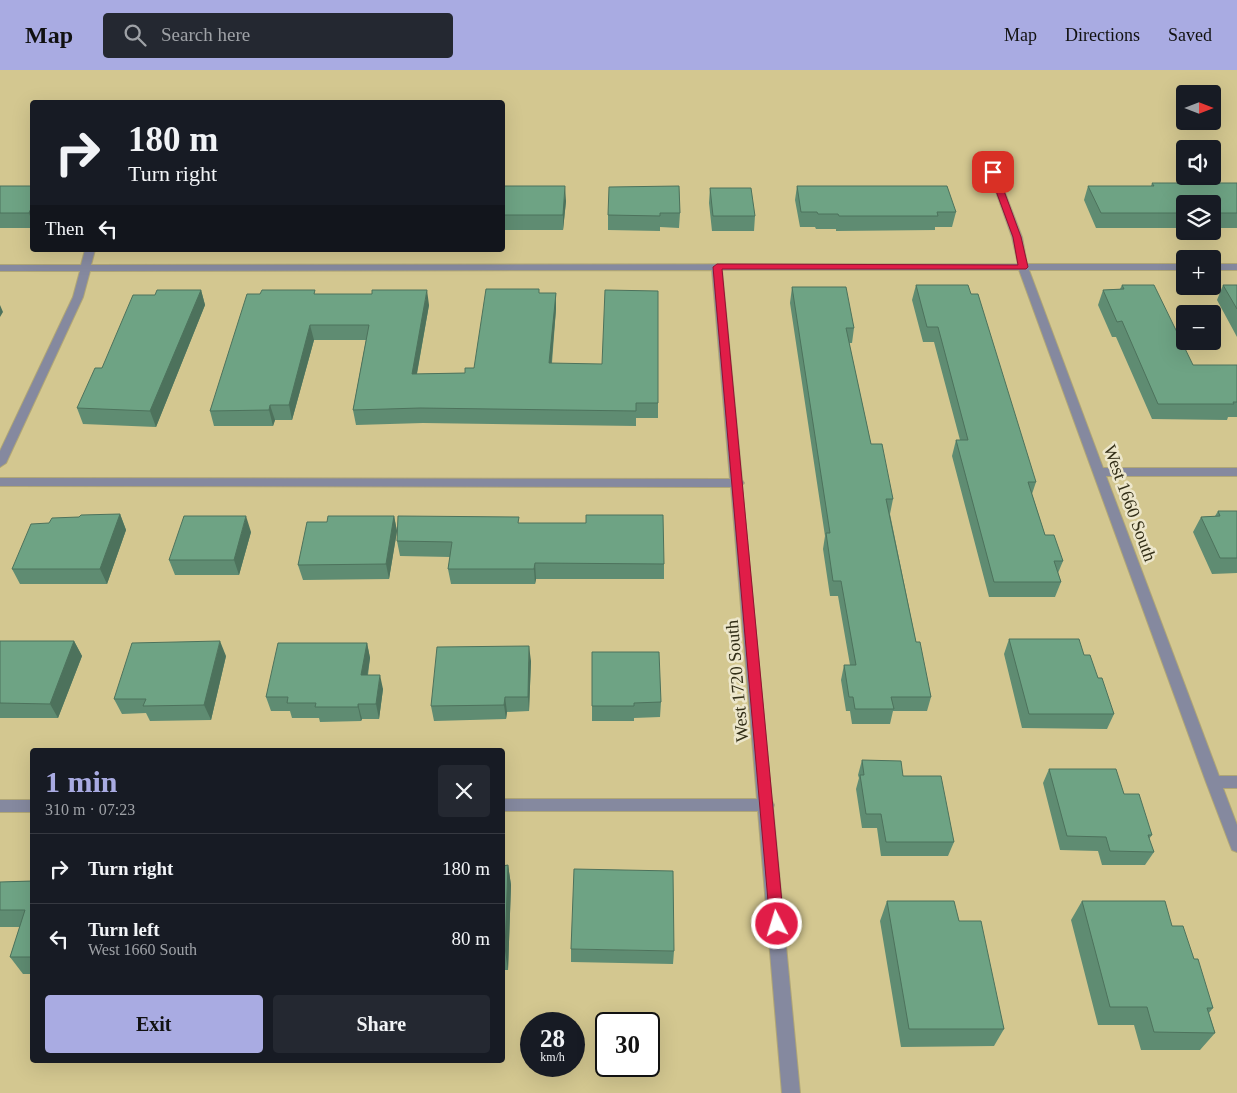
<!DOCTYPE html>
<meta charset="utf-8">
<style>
body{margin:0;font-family:Georgia,serif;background:#242831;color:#f1f3f6;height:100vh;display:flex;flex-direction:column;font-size:19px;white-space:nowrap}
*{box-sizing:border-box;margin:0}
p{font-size:16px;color:#9ea1a6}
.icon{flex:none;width:28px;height:28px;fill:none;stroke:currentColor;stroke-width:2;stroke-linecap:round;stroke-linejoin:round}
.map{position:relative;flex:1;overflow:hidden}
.drawer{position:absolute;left:30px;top:678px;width:475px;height:315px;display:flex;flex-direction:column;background:#171b24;border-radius:5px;box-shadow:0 5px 20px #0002}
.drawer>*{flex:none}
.banner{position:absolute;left:30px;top:30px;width:475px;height:152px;border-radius:5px;box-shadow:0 5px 20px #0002;background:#171b24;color:#f1f3f6;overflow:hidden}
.needle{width:32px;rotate:90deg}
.fabs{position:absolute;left:1176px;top:15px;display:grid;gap:10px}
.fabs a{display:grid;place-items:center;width:45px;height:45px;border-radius:5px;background:#171b24;box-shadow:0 5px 20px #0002;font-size:25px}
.speed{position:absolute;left:520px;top:942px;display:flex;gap:10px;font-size:25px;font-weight:700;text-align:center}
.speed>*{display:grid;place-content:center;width:65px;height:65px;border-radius:50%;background:#171b24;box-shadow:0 5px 20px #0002;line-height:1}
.speed small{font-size:12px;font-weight:400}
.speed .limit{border:2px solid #111;border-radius:8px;background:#fff;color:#111}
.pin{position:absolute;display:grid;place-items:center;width:42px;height:42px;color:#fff;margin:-21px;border-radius:10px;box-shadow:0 2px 8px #0006}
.me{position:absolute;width:55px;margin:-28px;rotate:355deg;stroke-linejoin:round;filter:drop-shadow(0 0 4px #0008)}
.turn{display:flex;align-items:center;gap:18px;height:105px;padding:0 15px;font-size:22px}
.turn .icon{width:65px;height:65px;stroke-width:2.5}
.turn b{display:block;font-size:35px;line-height:42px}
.then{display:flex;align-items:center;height:48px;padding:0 15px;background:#0003;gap:10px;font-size:19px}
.round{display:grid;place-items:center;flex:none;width:52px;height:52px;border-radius:5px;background:#242831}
.headline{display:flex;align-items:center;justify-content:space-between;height:85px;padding:0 15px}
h1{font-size:30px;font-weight:600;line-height:38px;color:#a9abe2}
.button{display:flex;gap:10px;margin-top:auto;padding:10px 15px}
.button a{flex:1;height:58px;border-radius:5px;background:#a9abe2;color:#111;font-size:20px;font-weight:600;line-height:58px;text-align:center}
.button a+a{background:#242831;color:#f1f3f6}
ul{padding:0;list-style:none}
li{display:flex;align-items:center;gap:15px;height:70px;padding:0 15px;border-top:1px solid #363941}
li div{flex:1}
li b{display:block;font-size:19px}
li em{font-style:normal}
header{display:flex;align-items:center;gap:30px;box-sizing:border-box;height:70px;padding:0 25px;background:#a9abe2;color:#111}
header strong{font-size:24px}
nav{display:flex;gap:28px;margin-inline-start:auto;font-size:18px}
.search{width:350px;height:45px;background:#242831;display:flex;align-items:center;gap:12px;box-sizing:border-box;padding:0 18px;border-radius:5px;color:#9ea1a6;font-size:19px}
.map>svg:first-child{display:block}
</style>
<header>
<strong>Map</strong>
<div class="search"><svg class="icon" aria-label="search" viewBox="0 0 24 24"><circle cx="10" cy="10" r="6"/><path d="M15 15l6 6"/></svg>Search here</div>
<nav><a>Map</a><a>Directions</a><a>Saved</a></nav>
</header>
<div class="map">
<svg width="1237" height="1023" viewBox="0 0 1237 1023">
<rect width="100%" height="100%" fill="#d3c790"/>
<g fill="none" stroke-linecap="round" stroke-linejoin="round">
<g stroke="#b0a676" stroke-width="2">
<path id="minor" d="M993,99L997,102L1022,167L1027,194H1185V200H1029L1103,398H1237V406H1106L1219,706H1237V718H1223L1237,755V782L1232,780L1230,775L1206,712L1019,200H722L742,410L744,413L742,415L772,731L774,735L773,738L800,1023H782L758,741H502V729H757L731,417L0,416V408L730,409L712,200L90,201L83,227L6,393L0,397V381L73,227L80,201H0V195H81L85,180H95L91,195L1018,194L1012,167L989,102Z
M1212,194H1237V200H1212Z
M0,730H32V742H0Z"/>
</g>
<use href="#minor" fill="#85899f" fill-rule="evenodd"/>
</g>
<path fill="#5f8c72" d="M1152,113H1237V158H1212V134H1185V158H1096L1084,130L1088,116H1151Z
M0,116H32V158H0Z
M502,116L566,131L563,160H502Z
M679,116L680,143L679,158L660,157V161L608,160V145Z
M797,116L956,142L952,157H935V160L836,161V159H816L815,157H800L795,130Z
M710,118L755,146L754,161H712L709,133Z
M916,215L1036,412L1032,424L1045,465L1063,491L1058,503L1061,512L1055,527H989L952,386L956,370H960L934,272H923L912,230Z
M1122,215L1193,295H1237V347H1228L1227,350L1152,349L1116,267H1112L1098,235L1103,220L1120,219Z
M1223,215H1237V267L1217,230Z
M792,217L854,258L852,273H849L871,374L893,429L890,444L916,572L931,627L927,641H893L890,654H852L850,641H846L841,610L844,595H850L838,526H830L823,479L825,466L790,233Z
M539,219V223H556V239L552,293L658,333V348H636V356L423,353L356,355L353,340L366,270H314L292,350H275L273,356H214L210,341L260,224H316L429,235L417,304L465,303L474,298Z
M201,220L205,235L156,357L83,354L77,338L102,298L155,225Z
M1218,441H1237V503L1212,504L1193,462L1201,447L1215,446Z
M120,444L126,460L107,514H20L12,499L49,453L79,447Z
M394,446L397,461L389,509L303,510L298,495L327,452Z
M519,453L664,494V509H536L535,514H451L448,499L450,487L400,486L397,471Z
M251,462L239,505H175L169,490Z
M1009,569L1084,585L1114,644L1107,659L1022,658L1004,584Z
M0,571H74L82,586L58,648H0Z
M367,573L370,588L368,605L383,619L379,649H362L361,651L320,652L319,648H292L290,641H271L266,627Z
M592,582L661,632L660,647L634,648V651H592Z
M226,586L211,650L150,651L146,643L122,644L114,629Z
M531,591L529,641L507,642L506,649L434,651L431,636Z
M862,690L903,706L954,772L948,786H881L877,758H862L856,719L859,708L858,705Z
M1049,699L1124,724L1152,765L1149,769L1154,782L1145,795H1102L1098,781L1060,780L1043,713Z
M508,795L511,815L508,900H502V796Z
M32,811V904H23L10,887L20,857H0V812Z
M887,831L959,851L1004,959L994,976L901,977L880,851Z
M1082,831L1172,856L1194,889L1213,938L1209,943L1215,963L1200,980H1141L1134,955H1098L1071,850Z
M571,879L674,881L673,894L571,892Z"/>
<path fill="#4d725c" d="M565,116L566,131L563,160V145Z
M32,136V152L29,143Z
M201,220L205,235L156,357L150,341Z
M427,220L429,235L414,319L412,304Z
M556,223V239L550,308L549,293Z
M0,235L3,242L0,247Z
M310,255L314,270L292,350L289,335Z
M270,335L275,350L273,356L269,340Z
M120,444L126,460L107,514L100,499Z
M246,446L251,462L239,505L234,490Z
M394,446L397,461L389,509L386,494Z
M535,493L536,509L535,514L534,499Z
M74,571L82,586L58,648L50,634Z
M220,571L226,586L211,650L204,635Z
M367,573L370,588L365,619L361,605Z
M529,576L531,591L529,641L528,627Z
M380,605L383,619L379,649L376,634Z
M505,627L507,642L506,649L504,635Z
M358,634L362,649L361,651L358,637Z
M508,795L511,815L508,900L505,881Z"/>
<path fill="#6ea384" stroke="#4d725c" d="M1152,113H1237V143H1212V134H1185V143H1101L1088,116H1154Z
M0,116H32V136L29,143H0Z
M502,116H565L563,145H502Z
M679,116L680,143H660V146L608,145L609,117Z
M797,116H947L956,142H937L938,146H839L838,144H818L817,142H801Z
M710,118H751L755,146H713Z
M916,215H968L971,224H978L1036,412H1028L1045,465H1054L1063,491H1054L1061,512H994L956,370H968L938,257H927Z
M1122,215H1154L1193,295H1237V332H1233L1234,334H1158L1122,251L1117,252L1103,220L1124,219Z
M1223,215H1237V239Z
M792,217H846L854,258H846L871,374H882L893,429H886L916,572H920L931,627H891L894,639H855L853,627H849L844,595H856L841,511H833L826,463H830Z
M486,219H539V223H556L549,293L602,294L605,220L658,221V333H636V341L420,338L353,340L369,255H310L289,335H270L269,340L210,341L247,224H260L262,220H315L314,224H372V220H427L412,304L465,303V298H474Z
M157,220H201L150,341L77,338L95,298H102L133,225H155Z
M1218,441H1237V488H1220L1201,447L1220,446Z
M120,444L100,499H12L31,454L49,453L52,448L79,447L81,445Z
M586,445H663L664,494L535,493L534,499H448L452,472L397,471L398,446L519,447L518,453H586Z
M184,446H246L234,490H169Z
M328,446H394L386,494L298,495L307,452H327Z
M1009,569H1079L1084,585H1090L1098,608H1102L1114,644H1029Z
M0,571H74L50,634L0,633Z
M220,571L204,635L143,636L146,629H114L132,573Z
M278,573H367L361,605H380L376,634H358V637H315L316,633H287L288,627H266Z
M529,576L528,627H505L504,635L431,636L437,577Z
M592,582H659L661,632L634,633V636H592Z
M862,690L901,691L903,706H941L954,772H886L881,744H866L860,705H864Z
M1049,699H1116L1124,724H1139L1152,765H1148L1154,782L1110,781L1106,767L1067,766Z
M508,795L505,881H502V796Z
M574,799L673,801L674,881L571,879Z
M32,811V887H10L25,840H0V812Z
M887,831H954L959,851H981L1004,959H909Z
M1082,831H1165L1172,856H1183L1194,889H1198L1213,938H1207L1215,963L1154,962L1147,937H1110Z"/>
<path fill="#e11d48" stroke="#92132f" d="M990,100L997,102L1021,167L1028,197L1026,199H722L784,854L782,859L777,861L772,859L770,854L713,197L717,194L1018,195L1013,167L989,102Z"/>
<g text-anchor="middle" stroke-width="5" stroke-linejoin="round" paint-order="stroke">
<g font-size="18" fill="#332f18" stroke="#ede7cc">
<text transform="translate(1130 433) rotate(70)" y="6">West 1660 South</text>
<text transform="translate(737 611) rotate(-95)" y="6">West 1720 South</text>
</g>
</g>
</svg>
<div class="fabs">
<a><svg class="needle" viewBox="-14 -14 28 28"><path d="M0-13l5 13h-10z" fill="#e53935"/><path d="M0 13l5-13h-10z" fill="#9ea1a6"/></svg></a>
<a><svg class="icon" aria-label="sound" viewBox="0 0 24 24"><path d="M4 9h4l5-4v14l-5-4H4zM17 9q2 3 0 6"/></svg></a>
<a><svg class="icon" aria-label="layers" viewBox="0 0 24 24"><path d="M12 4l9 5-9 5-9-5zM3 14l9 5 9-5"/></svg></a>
<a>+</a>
<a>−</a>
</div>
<div class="speed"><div>28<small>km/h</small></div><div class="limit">30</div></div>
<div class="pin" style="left:993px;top:102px;background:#d93025"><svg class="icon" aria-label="arrive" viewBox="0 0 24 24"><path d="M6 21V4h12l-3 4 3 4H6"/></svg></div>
<svg class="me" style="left:777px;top:854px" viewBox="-20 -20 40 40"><circle r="17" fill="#e11d48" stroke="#fff" stroke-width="3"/><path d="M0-11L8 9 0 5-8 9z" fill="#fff"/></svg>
<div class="banner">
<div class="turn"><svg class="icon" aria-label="right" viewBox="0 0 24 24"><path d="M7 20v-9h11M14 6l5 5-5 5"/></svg><div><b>180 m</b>Turn right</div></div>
<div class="then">Then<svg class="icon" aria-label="left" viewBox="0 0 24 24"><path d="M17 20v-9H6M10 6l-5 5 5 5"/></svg></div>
</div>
<section class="drawer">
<div class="headline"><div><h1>1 min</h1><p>310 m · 07:23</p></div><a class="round"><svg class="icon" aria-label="close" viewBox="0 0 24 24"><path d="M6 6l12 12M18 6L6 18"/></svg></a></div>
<ul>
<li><svg class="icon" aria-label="right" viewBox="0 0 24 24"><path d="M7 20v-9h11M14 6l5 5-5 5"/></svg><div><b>Turn right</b></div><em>180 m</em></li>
<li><svg class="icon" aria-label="left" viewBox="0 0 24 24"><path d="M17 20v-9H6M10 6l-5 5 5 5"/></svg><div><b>Turn left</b><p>West 1660 South</p></div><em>80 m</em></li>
</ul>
<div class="button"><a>Exit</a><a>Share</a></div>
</section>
</div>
